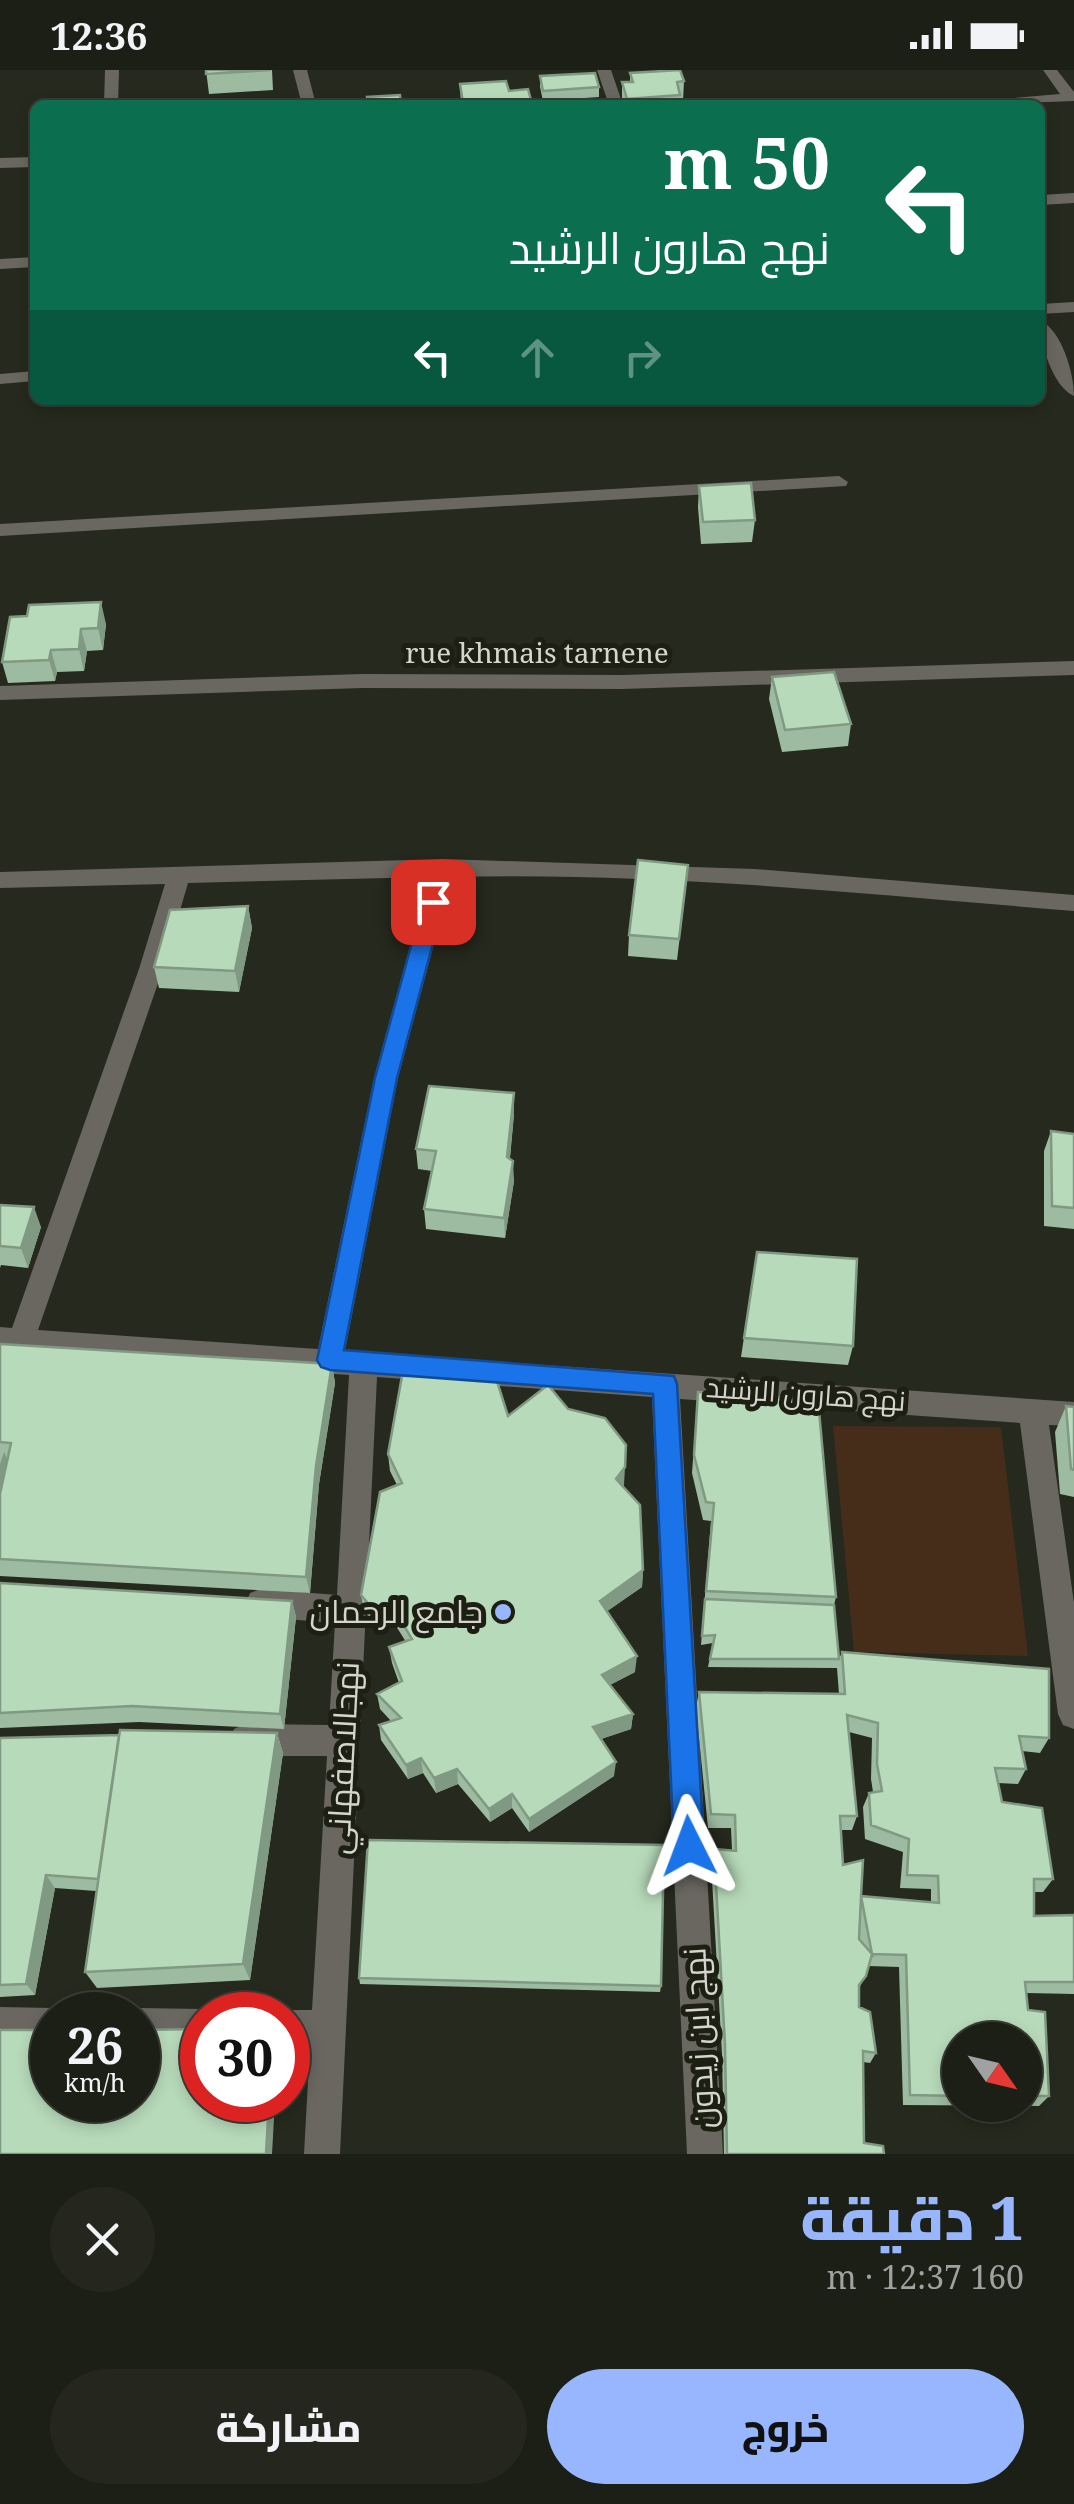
<!DOCTYPE html>
<html lang="ar">
<meta charset="utf-8">
<style>
body{margin:0;font-family:"Noto Serif",Cairo,serif;background:#25271f;color:#f1f3f6;direction:rtl;height:100vh;display:flex;flex-direction:column;font-size:38px;white-space:nowrap}
*{box-sizing:border-box;margin:0}
p{font-size:32px;color:#a0a2a1}
.icon{flex:none;width:55px;height:55px;fill:none;stroke:currentColor;stroke-width:2;stroke-linecap:round;stroke-linejoin:round}
.map{position:relative;height:2084px;overflow:hidden;direction:ltr}
.panel{display:flex;flex-direction:column;background:#1c1f16;flex:1}
.panel>*{flex:none}
.banner{position:absolute;left:30px;top:30px;width:1015px;height:305px;border-radius:15px;box-shadow:0 5px 15px #0003,0 0 0 2px #3a3d35;direction:rtl;background:#0b6e4f;color:#fff;overflow:hidden}
.needle{width:65px;rotate:124deg}
.buttons{position:absolute;left:942px;top:1952px;display:grid;gap:20px}
.buttons a{display:grid;place-items:center;width:100px;height:100px;border-radius:50%;background:#1c1f16;box-shadow:0 5px 15px #0003,0 0 0 2px #3a3d35;font-size:50px}
.speed{position:absolute;left:30px;top:1922px;display:flex;gap:20px;font-size:50px;font-weight:700;text-align:center}
.speed>*{display:grid;place-content:center;width:130px;height:130px;border-radius:50%;background:#1c1f16;box-shadow:0 5px 15px #0003,0 0 0 2px #3a3d35;line-height:1}
.speed small{font-size:25px;font-weight:400}
.speed .limit{border:15px solid #d22;background:#fff;color:#111}
.pin{position:absolute;display:grid;place-items:center;width:85px;height:85px;color:#fff;margin:-42px;border-radius:20px;box-shadow:0 5px 15px #0006}
.me{position:absolute;width:110px;margin:-55px;rotate:357deg;stroke-linejoin:round;filter:drop-shadow(0 0 8px #0008)}
.turn{display:flex;align-items:center;gap:35px;height:210px;padding:0 50px;font-size:45px}
.turn .icon{width:130px;height:130px;stroke-width:2.5}
.turn b{display:block;font-size:70px;line-height:85px}
.lanes{display:flex;align-items:center;height:95px;padding:0 50px;background:#0003;justify-content:center;gap:50px;direction:ltr}
.lanes .off{opacity:.35}
.round{display:grid;place-items:center;flex:none;width:105px;height:105px;border-radius:52px;background:#25271f}
.headline{display:flex;align-items:center;justify-content:space-between;height:170px;padding:0 50px}
h1{font-size:60px;font-weight:800;line-height:75px;color:#98b6fd}
.primary-button{display:flex;gap:20px;margin-top:auto;padding:20px 50px}
.primary-button a{flex:1;height:115px;border-radius:60px;background:#98b6fd;color:#111;font-size:40px;font-weight:800;line-height:115px;text-align:center}
.primary-button a+a{background:#25271f;color:#f1f3f6}
.status{display:flex;justify-content:space-between;align-items:center;height:70px;padding:0 50px;background:#1c1f16;direction:ltr}
.status svg{height:28px;fill:currentColor}
.map>svg:first-child{display:block}
</style>
<div class="status"><b>12:36</b><svg viewBox="0 0 49 12"><path d="M0 12V9h3v3zM5 12V6h3v6zM10 12V3h3v9zM15 12V0h3v12zM26 1h20v11H26zM47 4h2v5h-2z"/></svg></div>
<div class="map">
<svg width="1074" height="2084" viewBox="0 0 1074 2084">
<rect width="100%" height="100%" fill="#26291d"/>
<path fill="#452d1a" d="M833,1356L1001,1357L1028,1586L854,1582Z"/>
<g fill="none" stroke-linecap="round" stroke-linejoin="round">
<path fill="#6a6761" fill-rule="evenodd" d="M105,0H119L118,35H104Z
M293,0H307L316,35H302Z
M597,0H611L623,35H609Z
M1043,0H1057L1074,22V31L972,35L979,31L1060,24Z
M35,87V97L0,98V88Z
M1074,123V133L1040,135V125Z
M35,187V197L0,199V189Z
M1074,232V242L1040,244V234Z
M1040,250C1062,261 1074,303 1074,326C1052,316 1040,273 1040,250Z
M35,301V311L0,314V304Z
M839,406L848,412L846,416L0,466V454Z
M1074,591V605L622,619L362,618L0,630V616L362,604L622,605Z
M443,789L755,799L1074,825V841C867,824 659,802 452,807L398,1008L345,1281L1074,1332V1356L1049,1355L1074,1533V1659L1063,1655L1058,1644L1020,1353L680,1329L723,2084H687L652,1327L377,1307L340,2084H304L310,1974H288V1945H276L288,1940H312L327,1686H245L234,1681L229,1670L234,1659L245,1654L329,1655L335,1553L261,1547L250,1543L246,1533L250,1523L261,1519L337,1525L349,1305L0,1281V1257L12,1258L139,899L165,814L0,818V802ZM429,807L374,1008L318,1279L38,1260L163,899L188,813Z
M0,1937L52,1938L65,1945H52V1972L0,1971Z
M138,1938L202,1939L215,1945H202V1973L138,1972V1945H125Z"/>
</g>
<path fill="#9dbba0" fill-rule="evenodd" d="M206,0H272L273,20L209,24Z
M630,3L684,11L683,31H680V35H622V12H630Z
M540,6L599,17V27L543,31L540,17Z
M460,14L509,21L531,30V35H461Z
M699,416L755,450L752,472L701,474L698,437Z
M10,547L106,554L103,580L87,581L84,601L57,602L55,611L8,613L2,592Z
M772,607L851,654L848,676L782,682L769,629Z
M686,817L677,890L628,886L629,865Z
M248,836L252,858L239,922L159,918L154,897Z
M514,1023V1044L510,1088L514,1111L505,1168L426,1159L424,1139L432,1101L418,1099L416,1079Z
M1051,1061L1074,1064V1159L1044,1156V1081Z
M0,1135L41,1157L28,1198L1,1195L0,1198Z
M757,1182L853,1276L848,1295L741,1287Z
M0,1274L332,1294L335,1313L319,1414L310,1523L0,1506Z
M698,1322L836,1527L834,1535L839,1589L842,1582L1049,1668L1040,1683L1022,1681L1026,1699L1018,1714L998,1713L1002,1732L1053,1809L1043,1822H1034V1846L1074,1845V1924L1026,1923L1028,1940L1049,2026L1039,2036L903,2035L899,1897L869,1896L859,1919V1937L876,1983L870,1993L863,1992L864,2073L884,2084H724L722,1984L711,1792L714,1779L732,1780L731,1758H708L696,1637L699,1622L839,1624L837,1598L708,1597L713,1573L701,1575L711,1451L703,1450L692,1403ZM849,1662L872,1668L871,1709L873,1722L869,1723L863,1737L865,1769L903,1782L900,1818L931,1819V1832L861,1826L843,1795L841,1760H852L857,1746ZM960,1970H1025V2035H960Z
M1066,1336L1074,1337V1443V1427L1060,1424L1055,1362Z
M508,1346L624,1415L623,1416L643,1500L642,1517L607,1541L635,1602L610,1615L633,1644L631,1659L601,1669L614,1706L529,1762L512,1738L490,1752L458,1714L436,1723L423,1703L408,1709L381,1670L379,1655L391,1651L380,1639L377,1624L399,1613L392,1593L389,1577L406,1572L396,1556L380,1560L364,1541L361,1525L397,1415L390,1401L388,1384Z
M0,1513L292,1531L296,1547L284,1659L139,1652L0,1658Z
M277,1663L283,1683L250,1910L97,1918L85,1902L96,1821L55,1818L35,1925L0,1927V1668Z
M359,1908L661,1916L660,1922L360,1914Z"/>
<path fill="#809982" d="M1046,106L1044,117L1040,118V107Z
M101,532L106,554L103,580L98,558Z
M81,559L87,581L84,601L79,579Z
M51,580L57,602L55,611L49,590Z
M248,836L252,858L239,922L235,901Z
M514,1023V1044L508,1107L507,1087Z
M513,1091L514,1111L505,1168L504,1148Z
M34,1137L41,1157L28,1198L21,1178Z
M332,1294L335,1313L319,1414L310,1523L306,1507L316,1396Z
M4,1382L15,1407L0,1460V1394Z
M625,1397L624,1415L614,1427L616,1409Z
M643,1500L642,1517L599,1547L600,1531Z
M292,1531L296,1547L284,1659L280,1644Z
M394,1539L396,1556L380,1560L377,1544Z
M637,1586L635,1602L600,1620L602,1605Z
M633,1644L631,1659L592,1672L593,1657Z
M277,1663L283,1683L250,1910L243,1894Z
M421,1688L423,1703L408,1709L406,1695Z
M616,1692L614,1706L529,1762V1749Z
M457,1699L458,1714L436,1723L434,1708Z
M512,1724V1738L490,1752L489,1739Z
M46,1805L55,1818L35,1925L26,1914Z
M269,2030H275L272,2084H266Z"/>
<path fill="#b7daba" stroke="#809982" stroke-width="2.5" fill-rule="evenodd" d="M206,0H271L206,4Z
M680,0L684,11L677,12L680,25L627,29L622,12H633L630,3Z
M595,3L599,17L543,21L540,6Z
M506,11L509,21L528,19L531,30L463,33L460,14Z
M400,25L401,35H368L367,27Z
M751,413L755,450L703,452L699,416Z
M101,532L98,558L81,559L79,579L51,580L49,590L2,592L10,547L27,546L29,535Z
M834,602L851,654L785,660L772,607Z
M638,790L688,795L679,869L629,865Z
M248,836L235,901L154,897L170,840Z
M429,1016L514,1023L507,1087L513,1091L504,1148L424,1139L436,1081L416,1079Z
M1051,1061L1074,1064V1138L1052,1136Z
M0,1135L34,1137L21,1178L0,1176Z
M757,1182L857,1189L853,1276L744,1268Z
M0,1274L332,1294L316,1396L306,1507L0,1489V1424L11,1373L0,1372Z
M495,1305L508,1346L548,1315L568,1339L605,1348L626,1375L625,1397L616,1409L640,1435L643,1500L600,1531L637,1586L602,1605L633,1644L593,1657L616,1692L529,1749L512,1724L489,1739L457,1699L434,1708L421,1688L406,1695L379,1655L401,1648L377,1624L402,1611L389,1577L412,1569L394,1539L377,1544L361,1525L380,1422L402,1413L388,1384L402,1306Z
M698,1322L818,1330L836,1527L706,1521L714,1433L706,1432L694,1385Z
M1066,1336L1074,1337V1400L1071,1399Z
M0,1513L292,1531L280,1644L132,1636L0,1643Z
M705,1529L834,1535L839,1589H710L715,1565L702,1566Z
M842,1582L1049,1599V1668L1019,1666L1026,1699L995,1698L1002,1732L1042,1738L1053,1809H1034V1846L1074,1845V1912H1025L1028,1940L1045,1942L1049,2026H1025V1970H960V2026L910,2025L906,1885L872,1884L866,1906L859,1915V1937L870,1942L876,1983L863,1981L864,2073L883,2076L884,2084H727L725,1974L714,1779L736,1781L735,1745L711,1744L699,1622L845,1624ZM847,1645L878,1653L877,1694L882,1721L869,1723L871,1755L909,1769L907,1805L938,1806L939,1833L861,1826L863,1790L843,1795L840,1746H857ZM861,1826L872,1884L859,1869Z
M120,1660L277,1663L243,1894L85,1902Z
M119,1665L98,1809L46,1805L26,1914L0,1915V1668Z
M368,1770L664,1775L661,1916L359,1908Z
M202,1959V2030H269L266,2084H0V1960H52V2030H138V1960Z"/>
<path fill="#1a73e8" stroke="#114b97" stroke-width="2.5" d="M433,825L444,832L397,1008L344,1280L674,1306L677,1314L704,1776L699,1786L689,1791L678,1786L674,1776L653,1324L330,1300L321,1297L317,1290L375,1008L423,832Z"/>
<circle fill="#98b6fd" stroke="#1d1f13" stroke-width="4" cx="503" cy="1542" r="10"/>
<g text-anchor="middle" stroke-width="10" stroke-linejoin="round" paint-order="stroke">
<g font-size="28" fill="#d4d6ce" stroke="#1d1f13">
<text x="537" y="593">rue khmais tarnene</text>
<text transform="translate(806 1324) rotate(4)" y="10">نهج هارون الرشيد</text>
</g>
<g font-size="32" fill="#d4d6ce" stroke="#1d1f13" text-anchor="end">
<text x="483" y="1553">جامع الرحمان</text>
</g>
<g font-size="32" fill="#d4d6ce" stroke="#1d1f13">
<text transform="translate(343 1688) rotate(-87)" y="11">نهجالاصفهاني</text>
<text transform="translate(699 1968) rotate(-93)" y="11">نهج ابن زيدون</text>
</g>
</g>
</svg>
<div class="buttons">
<a><svg class="needle" viewBox="-14 -14 28 28"><path d="M0-13l5 13h-10z" fill="#e53935"/><path d="M0 13l5-13h-10z" fill="#a0a2a1"/></svg></a>
</div>
<div class="speed"><div>26<small>km/h</small></div><div class="limit">30</div></div>
<div class="pin" style="left:433px;top:832px;background:#d93025"><svg class="icon" aria-label="arrive" viewBox="0 0 24 24"><path d="M6 21V4h12l-3 4 3 4H6"/></svg></div>
<svg class="me" style="left:689px;top:1776px" viewBox="-20 -20 40 40"><path d="M0-17L14 15 0 8-14 15z" fill="#1a73e8" stroke="#fff" stroke-width="4"/></svg>
<div class="banner">
<div class="turn"><svg class="icon" aria-label="left" viewBox="0 0 24 24"><path d="M17 20v-9H6M10 6l-5 5 5 5"/></svg><div><b>50 m</b>نهج هارون الرشيد</div></div>
<div class="lanes"><svg class="icon" aria-label="left" viewBox="0 0 24 24"><path d="M17 20v-9H6M10 6l-5 5 5 5"/></svg><svg class="icon off" aria-label="ahead" viewBox="0 0 24 24"><path d="M12 20V5M6 11l6-6 6 6"/></svg><svg class="icon off" aria-label="right" viewBox="0 0 24 24"><path d="M7 20v-9h11M14 6l5 5-5 5"/></svg></div>
</div>
</div>
<section class="panel">
<div class="headline"><div><h1>1 دقيقة</h1><p>160 m · 12:37</p></div><a class="round"><svg class="icon" aria-label="close" viewBox="0 0 24 24"><path d="M6 6l12 12M18 6L6 18"/></svg></a></div>
<div class="primary-button"><a>خروج</a><a>مشاركة</a></div>
</section>
